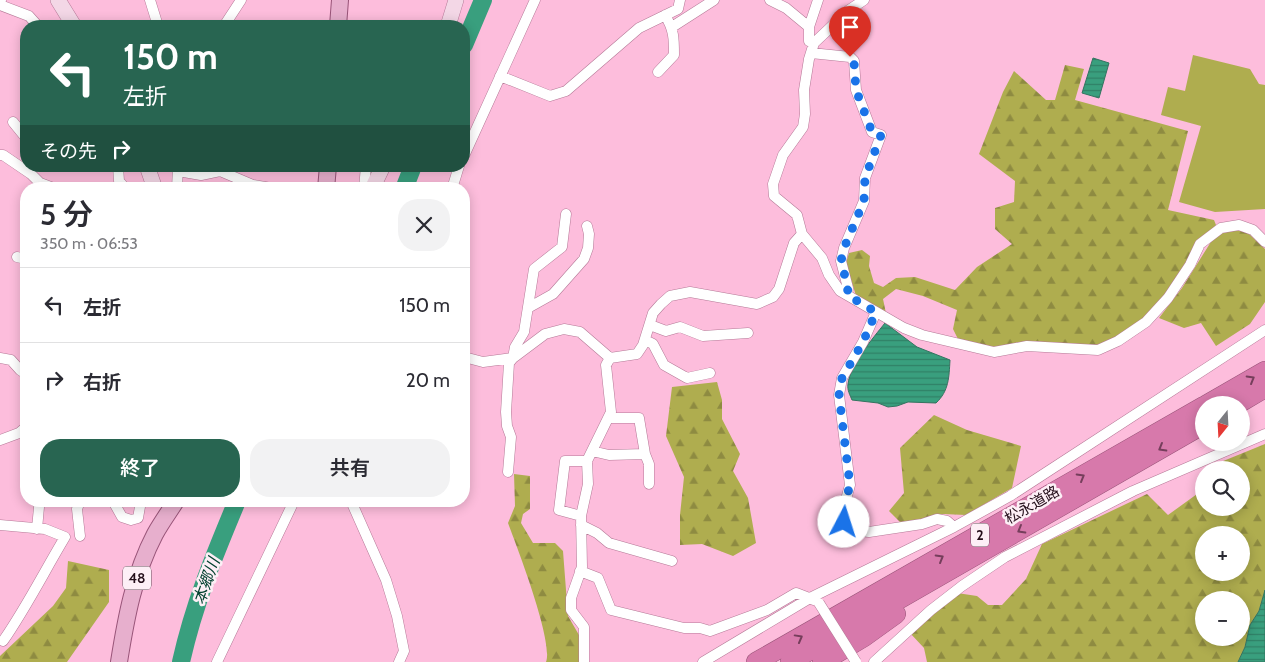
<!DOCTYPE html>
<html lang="ja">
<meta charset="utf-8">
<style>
body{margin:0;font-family:Cabin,"Noto Sans JP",sans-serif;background:#f2f2f3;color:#2b2b33;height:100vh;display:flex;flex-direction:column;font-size:19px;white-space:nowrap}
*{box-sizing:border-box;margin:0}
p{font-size:16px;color:#7c7c81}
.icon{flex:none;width:28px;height:28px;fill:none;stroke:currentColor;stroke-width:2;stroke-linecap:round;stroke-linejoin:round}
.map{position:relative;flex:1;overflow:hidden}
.drawer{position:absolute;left:20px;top:182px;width:450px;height:325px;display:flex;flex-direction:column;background:#fff;border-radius:20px;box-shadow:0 2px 12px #0003}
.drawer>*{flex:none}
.top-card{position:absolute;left:20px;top:20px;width:450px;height:152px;border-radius:20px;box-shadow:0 2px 12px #0003;background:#286551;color:#fff;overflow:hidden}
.needle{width:32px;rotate:198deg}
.controls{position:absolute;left:1195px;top:396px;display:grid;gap:10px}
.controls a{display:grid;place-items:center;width:55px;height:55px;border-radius:50%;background:#fff;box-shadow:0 2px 12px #0003;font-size:25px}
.pin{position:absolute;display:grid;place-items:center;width:42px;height:42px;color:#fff;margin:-51px -21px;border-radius:50% 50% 50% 0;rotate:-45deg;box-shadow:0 0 5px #0007}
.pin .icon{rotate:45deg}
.me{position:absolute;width:55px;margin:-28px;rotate:5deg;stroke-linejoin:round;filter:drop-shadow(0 0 4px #0008)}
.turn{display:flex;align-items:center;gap:18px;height:105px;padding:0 20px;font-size:22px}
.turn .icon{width:65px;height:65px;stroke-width:2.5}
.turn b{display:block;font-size:35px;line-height:42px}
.then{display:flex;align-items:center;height:48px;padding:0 20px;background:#0003;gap:10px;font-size:19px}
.round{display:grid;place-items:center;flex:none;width:52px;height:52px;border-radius:20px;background:#f2f2f3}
.overview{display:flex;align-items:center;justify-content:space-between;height:85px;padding:0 20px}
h1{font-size:30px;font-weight:600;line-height:38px}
.primary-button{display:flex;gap:10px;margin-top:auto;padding:10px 20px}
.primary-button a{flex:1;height:58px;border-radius:20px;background:#286551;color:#fff;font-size:20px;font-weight:600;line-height:58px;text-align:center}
.primary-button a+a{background:#f2f2f3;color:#2b2b33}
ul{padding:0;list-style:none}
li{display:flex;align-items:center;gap:15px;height:75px;padding:0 20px;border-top:1px solid #e1e1e2}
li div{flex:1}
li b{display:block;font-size:19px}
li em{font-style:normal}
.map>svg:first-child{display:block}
</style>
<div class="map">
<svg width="1265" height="662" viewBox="0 0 1265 662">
<defs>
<pattern id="forest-firs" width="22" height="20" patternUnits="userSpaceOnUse" patternTransform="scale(1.25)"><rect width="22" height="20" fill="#afad4f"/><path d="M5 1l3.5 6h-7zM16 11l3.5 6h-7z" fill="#8e8b41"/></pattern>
<pattern id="water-rules" width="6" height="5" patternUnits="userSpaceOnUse" patternTransform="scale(1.25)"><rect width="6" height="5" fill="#399f7e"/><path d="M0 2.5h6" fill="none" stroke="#308066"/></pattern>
</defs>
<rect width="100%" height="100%" fill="#fdbddc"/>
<path fill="#afad4f" d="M1193,55L1250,69L1259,84L1265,85V209L1215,212L1179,202L1201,126L1161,115L1168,87L1185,91Z"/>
<path fill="url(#forest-firs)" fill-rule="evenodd" d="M1065,65L1084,69L1075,100L1188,131L1168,210L1214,220L1216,225L1166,298L1139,324L1096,348H994L959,341L953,329L957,310L923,296L896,289L883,299L887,318L857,299L846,263L849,253L862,250L870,256L869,266L874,283L883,287L896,278L915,277L955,290L977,267L1012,244L995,229V208L1014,202L1015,181L979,154L1003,92L1014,71L1046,100H1055Z
M1226,230L1246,231L1265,249V302L1250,324L1216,346L1201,323L1184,328L1159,318L1182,288L1214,237Z
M717,382L722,400V419L740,454L733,471L748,498L756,543L733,556L702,544L680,545V515L684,477L666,436L672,387Z
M934,415L967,430L1021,446L1012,488L966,515L943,514L903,525L889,511L904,493L900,448Z
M1265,444V590L1259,611L1250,625L1245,647L1238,662H927L924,648L910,633L957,593L977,596L988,605H1002L1026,579L1042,544L1147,494L1168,515L1204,489V508H1241V470H1209L1211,466ZM1204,535H1241V572H1204ZM1204,600H1241V638H1204Z
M514,474L530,476V509L523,514L521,523L533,543H555L563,551L568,616L579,635V662H546C554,642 517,547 508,523L515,506Z
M68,561L109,570V602L67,662H0V656L53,606L66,588Z"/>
<path fill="url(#water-rules)" stroke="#337460" d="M1093,58L1109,63L1099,98L1082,93Z
M885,323L917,347L950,360C949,377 949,391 936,403L908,402L897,406L888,407L878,403L852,400C850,395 847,390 848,384C850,365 873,338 885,323Z
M1265,590V662H1238L1245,647L1250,625L1259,611Z"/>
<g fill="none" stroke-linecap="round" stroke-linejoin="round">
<path stroke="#399f7e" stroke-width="18" d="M464,45L483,0
M404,189L413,166
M181,662C194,604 214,556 237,501"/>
<g stroke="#b57997" stroke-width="11">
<path id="street" d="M1,0L0,5L29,16L38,26
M150,0L158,26
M770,0L786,8L809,27V41L814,43
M864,0L849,10L814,43L809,59L804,90L805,114L803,127L783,155L773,184L774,196L797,215L802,234L822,258L829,275L840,291L904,328L922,335L994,352L1027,346L1098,350L1118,341L1146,322L1168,298L1190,265L1200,244L1221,228L1239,225L1253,230L1265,242
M224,26L241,0
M672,27L714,0
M809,27L818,0
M811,53L850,57L854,61L856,90L872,132L881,135L865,178L864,201L844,248L841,261L848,288L847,295
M658,72L674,55C674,38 674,30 665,15
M500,76L550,96L566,91L639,28L678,9L680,0
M13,122L26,138
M0,155H3L31,174L40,183L56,189
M464,156L535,0
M118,166L119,181L126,189
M178,171L201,175L220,171L253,185L277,189
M177,189L178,166
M364,189L366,166
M452,189L459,166
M17,257L26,259
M528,308L553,294L584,259L588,248L589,234L587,226
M876,312L863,342L842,378L839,395L850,485L842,514L844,522L850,527L860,531L869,532L922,524L937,519L947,521L954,527
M650,325L666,331L680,327L703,336L748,333
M645,340L653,344L664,365L687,378L710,373
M464,357L483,362L513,358L545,334L564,329L580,332L610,358L637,354L643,345L653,313L661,304L670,296L690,292L757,304L773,297L779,289L794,243L802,234
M0,358L11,360L20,370L26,374
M609,418H639L645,454L649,464V484
M0,440L19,433L26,427
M592,451L609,455L645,454
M508,472L511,437L507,426L506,412L509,363L513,358L515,347L524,332L534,269L562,247L566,214
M80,501L77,509L80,536
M113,501L122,517L131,520L138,518L141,501
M351,501L386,580L397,616L404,651L399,662
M581,516L559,510L565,461H587
M0,525L45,529L65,537C44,572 26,608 3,641
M581,525L597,533L609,543L672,561
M37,529L39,507L37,501
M580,571L598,578L611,610L684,628H700L710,631L767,610L796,593L814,600
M217,662L294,501
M584,662V627L571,610V598L582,567L581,516L588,484L587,461L611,412L606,365L610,358
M703,662L810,598L954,527L1010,496L1265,330
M874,662L931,610L962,586L1005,557L1133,491L1265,434"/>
</g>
<g stroke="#b57997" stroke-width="16">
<path id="secondary" d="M58,0L74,26
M448,26L456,0
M147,166L155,189
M372,189L383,166"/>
</g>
<g stroke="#985478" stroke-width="18">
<path id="primary" d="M338,26L340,0
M326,189L328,166
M119,662C126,618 134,574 155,534C161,523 169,512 176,501"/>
</g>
<g stroke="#985478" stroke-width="20">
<path id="highway" d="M1206,405L1265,371
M1236,405L1265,388
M756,662L1204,406
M790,662L1204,424
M822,662L864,637L896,614"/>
</g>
<use href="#street" stroke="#fff" stroke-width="10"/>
<use href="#secondary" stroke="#f3d7e6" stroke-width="15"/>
<use href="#primary" stroke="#e7afcd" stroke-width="16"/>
<use href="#highway" stroke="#d779ab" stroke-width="19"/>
<g stroke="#b57997" stroke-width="11" stroke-linecap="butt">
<path id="street-bridge" d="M819,603L856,662"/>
</g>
<use href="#street-bridge" stroke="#fff" stroke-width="10"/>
</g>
<defs><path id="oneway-chevron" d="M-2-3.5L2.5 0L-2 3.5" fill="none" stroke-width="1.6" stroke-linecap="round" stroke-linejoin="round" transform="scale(1.25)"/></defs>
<g stroke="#753e5b">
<use href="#oneway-chevron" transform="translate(1251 379) rotate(-30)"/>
<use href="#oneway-chevron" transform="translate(1162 448) rotate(150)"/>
<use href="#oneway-chevron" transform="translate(1081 477) rotate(-30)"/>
<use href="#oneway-chevron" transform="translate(1021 530) rotate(150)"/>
<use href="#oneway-chevron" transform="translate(940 558) rotate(-30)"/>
<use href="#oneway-chevron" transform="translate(799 638) rotate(-29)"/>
</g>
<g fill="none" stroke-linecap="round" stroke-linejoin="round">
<path stroke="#1a73e8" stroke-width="9" stroke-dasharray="0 16.2" d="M844,522L842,514L850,485L839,395L842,378L863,342L876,312L847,295L848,288L841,261L844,248L864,201L865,178L881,135L872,132L856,90L854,62L850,57"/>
</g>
<g text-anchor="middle" stroke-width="5" stroke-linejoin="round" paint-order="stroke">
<g fill="#fdeff6" stroke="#65525c" stroke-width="1">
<rect x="971" y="523.5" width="18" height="23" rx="4"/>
<rect x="123" y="566.5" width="28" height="23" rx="4"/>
</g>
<g font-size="14" font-weight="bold" fill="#240e1a">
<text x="980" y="540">2</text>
<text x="137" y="583">48</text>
</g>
<g font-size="15" fill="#240e1a" stroke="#fdeff6">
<text transform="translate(1032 505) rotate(-30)" y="5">松永道路</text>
</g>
<g font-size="16" font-style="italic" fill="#044230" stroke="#fdeff6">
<text transform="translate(206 581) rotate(-70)" y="6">本郷川</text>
</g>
</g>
</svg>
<div class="controls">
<a><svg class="needle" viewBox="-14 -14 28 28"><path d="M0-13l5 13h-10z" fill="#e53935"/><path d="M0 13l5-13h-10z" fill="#7c7c81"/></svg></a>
<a><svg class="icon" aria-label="search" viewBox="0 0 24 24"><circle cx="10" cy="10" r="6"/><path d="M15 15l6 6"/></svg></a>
<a>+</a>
<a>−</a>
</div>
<div class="pin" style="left:850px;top:57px;background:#d93025"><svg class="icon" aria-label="arrive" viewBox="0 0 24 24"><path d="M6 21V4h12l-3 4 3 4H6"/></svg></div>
<svg class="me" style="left:844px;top:522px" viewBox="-20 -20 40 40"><circle r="19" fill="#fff"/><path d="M0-13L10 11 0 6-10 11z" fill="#1a73e8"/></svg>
<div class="top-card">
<div class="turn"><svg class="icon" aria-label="left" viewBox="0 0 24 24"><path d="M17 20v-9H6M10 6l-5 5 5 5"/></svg><div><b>150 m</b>左折</div></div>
<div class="then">その先<svg class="icon" aria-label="right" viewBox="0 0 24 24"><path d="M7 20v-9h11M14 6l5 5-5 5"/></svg></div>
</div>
<section class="drawer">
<div class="overview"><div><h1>5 分</h1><p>350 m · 06:53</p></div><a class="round"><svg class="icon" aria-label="close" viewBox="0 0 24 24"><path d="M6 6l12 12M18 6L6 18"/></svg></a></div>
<ul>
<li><svg class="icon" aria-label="left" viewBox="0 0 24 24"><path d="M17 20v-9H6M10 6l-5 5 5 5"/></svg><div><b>左折</b></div><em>150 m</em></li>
<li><svg class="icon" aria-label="right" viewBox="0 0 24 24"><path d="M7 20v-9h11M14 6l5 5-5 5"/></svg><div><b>右折</b></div><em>20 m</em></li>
</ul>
<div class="primary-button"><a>終了</a><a>共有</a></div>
</section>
</div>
